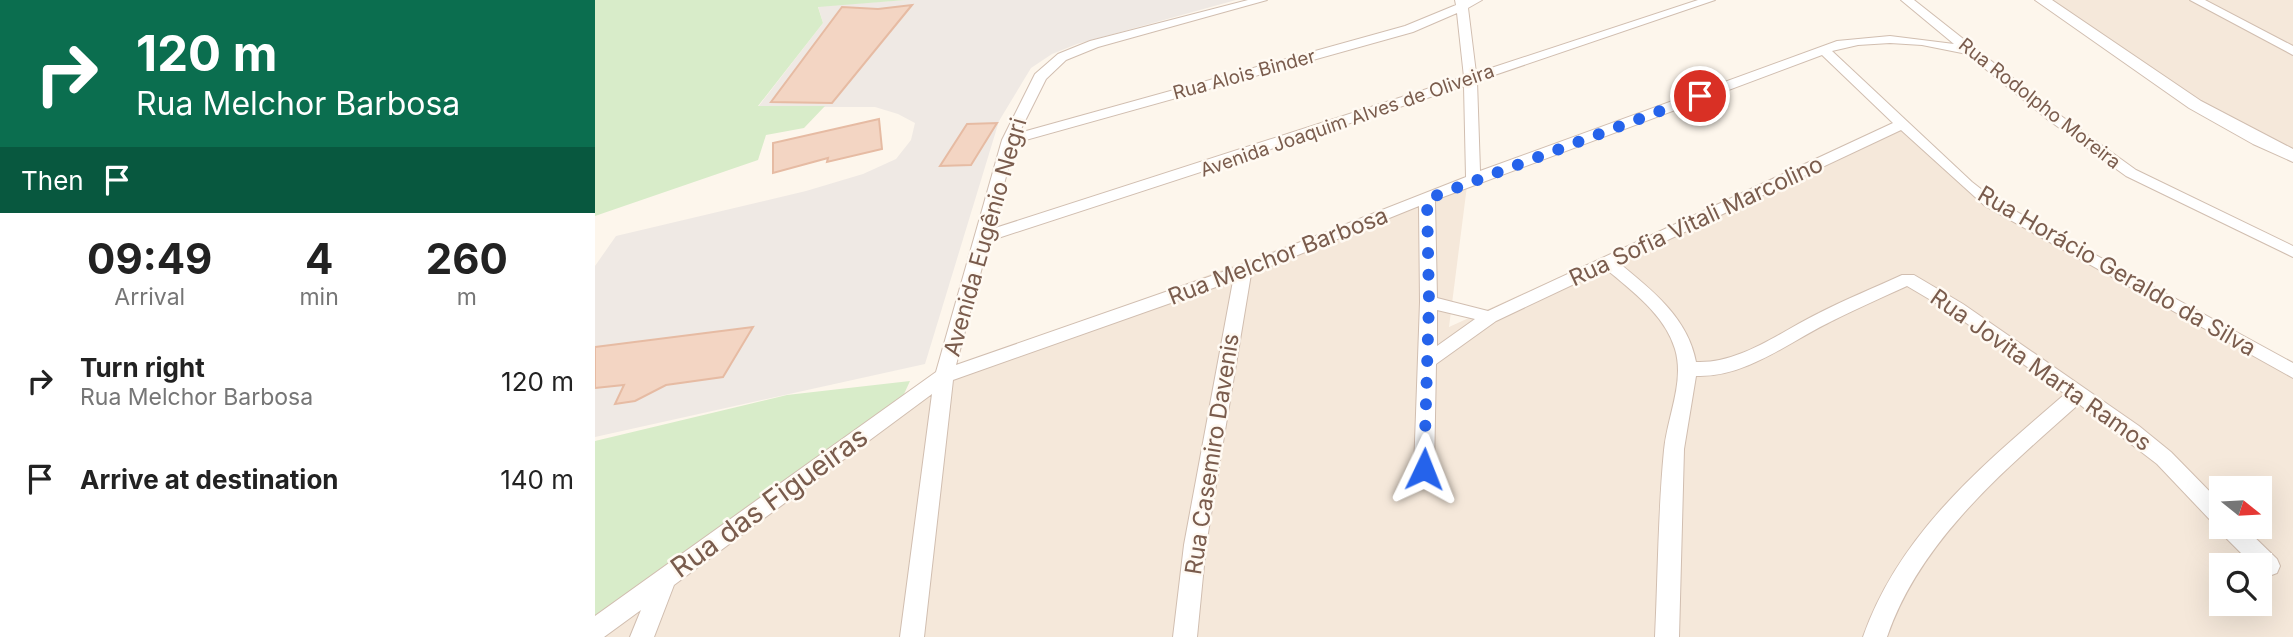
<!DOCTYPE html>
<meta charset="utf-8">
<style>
body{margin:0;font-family:Inter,sans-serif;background:#f2f2f2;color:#222;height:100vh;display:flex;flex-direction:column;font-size:26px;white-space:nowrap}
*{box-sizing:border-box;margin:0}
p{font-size:23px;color:#767676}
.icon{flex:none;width:38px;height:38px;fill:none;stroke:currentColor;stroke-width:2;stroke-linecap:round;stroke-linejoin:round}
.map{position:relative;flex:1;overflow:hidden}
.panel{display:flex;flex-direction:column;background:#fff;width:595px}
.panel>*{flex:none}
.hud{background:#0b6e4f;color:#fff;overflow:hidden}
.needle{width:46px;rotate:108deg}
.fabs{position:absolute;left:1614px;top:476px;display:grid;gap:14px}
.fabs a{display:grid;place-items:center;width:63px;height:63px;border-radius:0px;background:#fff;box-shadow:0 7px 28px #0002;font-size:35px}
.pin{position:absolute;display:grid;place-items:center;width:60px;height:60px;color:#fff;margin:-30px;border:4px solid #fff;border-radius:50%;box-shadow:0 2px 7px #0007}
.me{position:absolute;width:77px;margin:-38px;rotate:2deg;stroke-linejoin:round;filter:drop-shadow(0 0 5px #0008)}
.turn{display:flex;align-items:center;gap:24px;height:147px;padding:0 21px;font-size:32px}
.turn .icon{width:91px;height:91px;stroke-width:2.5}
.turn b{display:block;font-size:49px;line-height:60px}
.then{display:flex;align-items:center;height:66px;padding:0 21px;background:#0003;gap:14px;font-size:26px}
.eta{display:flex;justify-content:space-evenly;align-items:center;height:119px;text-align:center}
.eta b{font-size:42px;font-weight:700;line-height:49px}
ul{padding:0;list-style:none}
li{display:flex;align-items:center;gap:21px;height:98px;padding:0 21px}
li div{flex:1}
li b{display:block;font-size:26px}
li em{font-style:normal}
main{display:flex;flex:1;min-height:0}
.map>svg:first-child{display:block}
</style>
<main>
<section class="panel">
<div class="hud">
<div class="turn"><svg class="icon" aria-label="right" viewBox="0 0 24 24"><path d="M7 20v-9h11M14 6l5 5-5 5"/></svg><div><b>120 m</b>Rua Melchor Barbosa</div></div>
<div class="then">Then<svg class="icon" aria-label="arrive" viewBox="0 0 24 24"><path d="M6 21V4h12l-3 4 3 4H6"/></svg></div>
</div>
<div class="eta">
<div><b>09:49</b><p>Arrival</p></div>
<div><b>4</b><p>min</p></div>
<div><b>260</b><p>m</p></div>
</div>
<ul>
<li><svg class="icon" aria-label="right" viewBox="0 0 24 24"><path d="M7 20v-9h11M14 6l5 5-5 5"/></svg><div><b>Turn right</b><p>Rua Melchor Barbosa</p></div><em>120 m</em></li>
<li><svg class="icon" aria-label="arrive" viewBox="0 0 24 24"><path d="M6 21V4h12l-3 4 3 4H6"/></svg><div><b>Arrive at destination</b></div><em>140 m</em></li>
</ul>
</section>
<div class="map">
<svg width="1698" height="637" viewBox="0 0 1698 637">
<rect width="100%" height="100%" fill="#fdf6ec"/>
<path fill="#f5e8da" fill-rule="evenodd" d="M1442,0H1698V159Z
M1303,123L1386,204L1698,376V637H0L354,372L873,178L854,327ZM1626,488H1664V527H1626ZM1626,565H1664V604H1626Z"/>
<path fill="#efe9e4" d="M311,0H641L482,44L457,54L436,68L404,121L330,364L0,437V266L21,236L211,191L268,174L301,159L316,140L320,123L303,114L280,107H163L228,23L223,6Z"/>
<path fill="#d8ecc9" d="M0,0H311L223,7L228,23L163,106H230L209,128L171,135L163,160L0,216Z
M315,381L303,407L0,623V441L192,395Z"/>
<path fill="#f3d5c3" stroke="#e6bba3" stroke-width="2" d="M317,5L237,103L176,102L247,7L283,9Z
M284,119L287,149L232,162L233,158L178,173V143Z
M402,123L376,165L345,166L372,124Z
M158,327L128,377L71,385L40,401L20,404L29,385L0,388V347Z"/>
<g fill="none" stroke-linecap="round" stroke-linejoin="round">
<g stroke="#d1beb0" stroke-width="2">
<path id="minor" d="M653,0H672L503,47L471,60L451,79L424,133L810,26L861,5L860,0H887L873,8L881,73L1103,0H1120L882,81L885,171L1242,41L1295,36L1359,44L1306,0H1319L1462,113L1541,170L1698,246V257L1531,176L1452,119L1372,54L1327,45L1295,43L1263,45L1237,51L1377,182L1400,200L1698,363V378L1390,206L1306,130L1024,263C1057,290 1093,318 1101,362C1145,364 1185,332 1224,313C1251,299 1279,288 1307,275H1319L1368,304L1544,426L1576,452L1626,503V527H1649L1682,559L1685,566L1682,573L1674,576L1666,573L1664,565H1658L1627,534L1625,526L1618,523L1562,464L1484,404C1410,470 1325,540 1292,637H1268C1305,532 1389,464 1470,394L1356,312L1312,286C1288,297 1263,308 1239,320C1195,341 1151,378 1101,376L1089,449L1084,637H1060C1063,575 1063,512 1069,450C1072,417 1090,382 1080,349C1070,315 1037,291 1011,269L901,321L841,364L839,469L836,475L829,477L822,475L819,469L825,302L824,206L656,274L611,545L602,637H578L589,545L638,281L358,380L329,637H305L337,394L79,585L59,637H35L46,610L9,637H0V616L341,372L407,140L440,74L463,54L495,41ZM862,13L869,77L397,229L420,143L818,32ZM1227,55L1298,123L893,311L842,298L840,200ZM869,86L871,177L642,267L361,365L394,241ZM842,310L880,319L842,346Z
M1595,0H1610L1698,46V55Z"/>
</g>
<g stroke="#d1beb0" stroke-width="2">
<path id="tertiary" d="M1440,0H1457L1606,101L1698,149V162L1658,144L1594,108Z"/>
</g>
<use href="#minor" fill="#fff" fill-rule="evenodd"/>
<use href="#tertiary" fill="#fff" fill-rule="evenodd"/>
</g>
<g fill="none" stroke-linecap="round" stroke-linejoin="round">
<path stroke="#2563eb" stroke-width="12" stroke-dasharray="0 21.6" d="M829,469L834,302L832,199L1105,96"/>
</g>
<g text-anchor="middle" stroke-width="5" stroke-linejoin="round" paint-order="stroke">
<g font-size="19" fill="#7a5c4d" stroke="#fffaf3">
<text transform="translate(649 74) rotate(-15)" y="7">Rua Alois Binder</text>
<text transform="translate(1445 103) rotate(38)" y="7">Rua Rodolpho Moreira</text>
<text transform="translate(752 120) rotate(-19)" y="7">Avenida Joaquim Alves de Oliveira</text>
</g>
<g font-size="23" fill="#7a5c4d" stroke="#fffaf3">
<text transform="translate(1101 221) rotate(-25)" y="8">Rua Sofia Vitali Marcolino</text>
<text transform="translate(390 237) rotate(-74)" y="8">Avenida Eugênio Negri</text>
<text transform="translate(683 256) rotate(-21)" y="8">Rua Melchor Barbosa</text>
<text transform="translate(1522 271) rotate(30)" y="8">Rua Horácio Geraldo da Silva</text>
<text transform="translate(1446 370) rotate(35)" y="8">Rua Jovita Marta Ramos</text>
<text transform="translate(617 454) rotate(-81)" y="8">Rua Casemiro Davenis</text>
</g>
<g font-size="28" fill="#7a5c4d" stroke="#fffaf3">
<text transform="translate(174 502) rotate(-36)" y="10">Rua das Figueiras</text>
</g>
</g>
</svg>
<div class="fabs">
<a><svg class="needle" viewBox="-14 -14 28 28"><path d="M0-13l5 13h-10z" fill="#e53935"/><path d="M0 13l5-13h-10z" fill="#767676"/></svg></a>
<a><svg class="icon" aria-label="search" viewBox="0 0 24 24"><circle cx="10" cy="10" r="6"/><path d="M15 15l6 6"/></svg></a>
</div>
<div class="pin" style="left:1105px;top:96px;background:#d93025"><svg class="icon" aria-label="arrive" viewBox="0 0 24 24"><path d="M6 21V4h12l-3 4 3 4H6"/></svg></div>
<svg class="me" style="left:829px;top:469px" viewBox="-20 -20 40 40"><path d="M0-17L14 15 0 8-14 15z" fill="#2563eb" stroke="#fff" stroke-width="4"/></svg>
</div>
</main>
